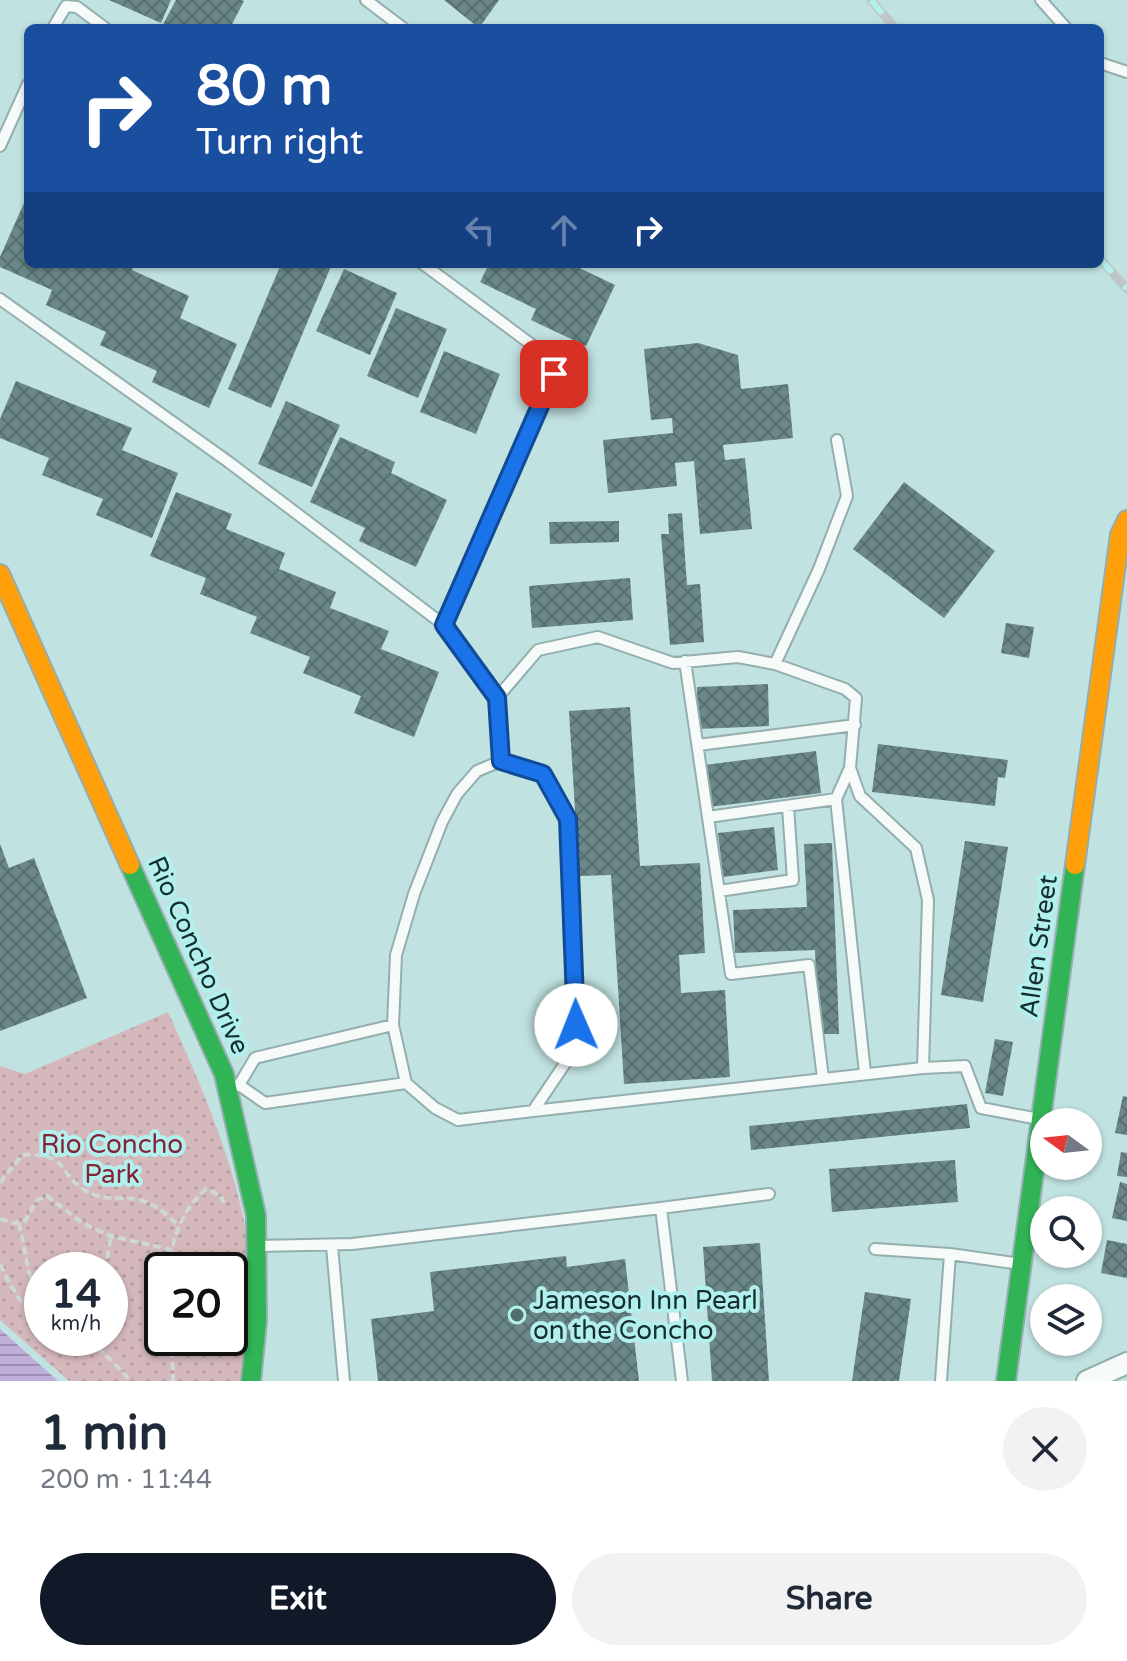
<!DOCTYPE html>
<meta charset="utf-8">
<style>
body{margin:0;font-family:"Varela Round",sans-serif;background:#f2f2f3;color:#1f2937;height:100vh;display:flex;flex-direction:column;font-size:30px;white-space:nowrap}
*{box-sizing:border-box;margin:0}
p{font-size:26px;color:#747a83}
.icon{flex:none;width:44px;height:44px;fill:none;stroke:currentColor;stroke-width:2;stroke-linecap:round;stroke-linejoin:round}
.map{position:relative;height:1381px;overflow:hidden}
.sheet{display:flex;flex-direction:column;background:#fff;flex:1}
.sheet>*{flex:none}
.top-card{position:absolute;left:24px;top:24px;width:1080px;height:244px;border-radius:12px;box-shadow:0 2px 6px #0004;background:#1a4fa0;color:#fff;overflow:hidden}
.needle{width:52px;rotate:285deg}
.tools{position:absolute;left:1030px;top:1108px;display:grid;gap:16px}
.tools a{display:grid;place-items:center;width:72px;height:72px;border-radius:50%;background:#fff;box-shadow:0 2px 6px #0004;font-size:40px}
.speed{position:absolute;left:24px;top:1252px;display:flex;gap:16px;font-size:40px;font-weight:700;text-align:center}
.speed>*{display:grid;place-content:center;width:104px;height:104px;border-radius:50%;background:#fff;box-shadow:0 2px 6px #0004;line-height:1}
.speed small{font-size:20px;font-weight:400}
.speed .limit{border:4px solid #111;border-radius:12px;background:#fff;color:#111}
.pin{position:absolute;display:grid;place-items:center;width:68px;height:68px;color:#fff;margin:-34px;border-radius:16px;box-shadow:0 4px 12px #0006}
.me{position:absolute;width:88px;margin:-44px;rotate:359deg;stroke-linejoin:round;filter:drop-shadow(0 0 6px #0008)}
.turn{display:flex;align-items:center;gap:28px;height:168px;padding:0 40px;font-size:36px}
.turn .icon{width:104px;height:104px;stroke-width:2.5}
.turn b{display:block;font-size:56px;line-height:68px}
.lanes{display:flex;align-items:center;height:76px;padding:0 40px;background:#0003;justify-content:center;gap:40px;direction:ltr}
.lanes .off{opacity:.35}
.round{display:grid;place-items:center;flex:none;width:84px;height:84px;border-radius:42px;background:#f2f2f3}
.summary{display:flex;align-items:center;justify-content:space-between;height:136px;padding:0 40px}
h1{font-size:48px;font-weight:700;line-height:60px}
.cta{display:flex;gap:16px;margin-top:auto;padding:16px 40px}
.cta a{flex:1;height:92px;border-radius:48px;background:#111827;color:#fff;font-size:32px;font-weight:700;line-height:92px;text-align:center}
.cta a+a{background:#f2f2f3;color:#1f2937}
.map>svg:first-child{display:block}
</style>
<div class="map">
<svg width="1127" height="1381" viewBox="0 0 1127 1381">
<defs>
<pattern id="green-dots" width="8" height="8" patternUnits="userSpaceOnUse" patternTransform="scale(2)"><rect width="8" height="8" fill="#d5b8bc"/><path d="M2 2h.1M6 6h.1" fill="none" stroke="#b69ea2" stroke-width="1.8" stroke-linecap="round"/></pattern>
<pattern id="water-rules" width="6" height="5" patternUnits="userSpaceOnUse" patternTransform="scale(2)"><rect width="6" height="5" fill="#c1afdb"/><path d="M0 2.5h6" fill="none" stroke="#9c8fb2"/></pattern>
<pattern id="building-cross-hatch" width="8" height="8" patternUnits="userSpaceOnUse" patternTransform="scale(2)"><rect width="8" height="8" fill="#6b8787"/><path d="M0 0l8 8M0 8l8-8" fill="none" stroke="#576f6f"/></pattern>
</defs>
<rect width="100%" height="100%" fill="#c0e2e1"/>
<path fill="url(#green-dots)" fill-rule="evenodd" d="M168,1012C206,1096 242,1178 252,1271C255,1306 248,1346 246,1381H69L0,1320V1066L25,1074ZM42,1270H110V1338H42ZM162,1270H230V1338H162Z"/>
<path fill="url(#water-rules)" d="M0,1329L58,1381H0Z"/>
<path fill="url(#building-cross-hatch)" d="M109,0H171L161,23Z
M176,0H241L244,1L230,28H161Z
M444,0H499L479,28Z
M24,203L28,205V264H134L132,270L189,296L180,318L237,344L209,408L152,382L157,371L100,345L106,332L46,305L52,290L0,267V257Z
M281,264H332L271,408L228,389Z
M478,264H571L615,285L586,346L531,320L536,309L480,282L487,268Z
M344,269L397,293L370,355L316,331Z
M396,308L447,329L418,398L367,376Z
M698,343L738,355L741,389L788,384L793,438L723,445L725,460L745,458L752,529L700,534L694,461L675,463L677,486L608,493L603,440L673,433L672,418L651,420L644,349Z
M444,351L500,374L476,434L420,412Z
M16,381L132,428L122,450L178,473L152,538L96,515L103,499L42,475L49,458L0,438V419Z
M286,401L340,425L312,487L258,464Z
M340,437L395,462L391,473L447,500L416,567L359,541L365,528L310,502Z
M904,482L995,551L944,618L853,549Z
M176,492L232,514L226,529L285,553L279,569L336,592L330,608L389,631L381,649L439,672L414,737L354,713L361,696L303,673L310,657L250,633L257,617L200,594L206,578L150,556Z
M682,513L687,585L700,584L704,642L670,645L661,534H669L668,514Z
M619,521V542L550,544L549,522Z
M630,578L633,620L532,628L529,586Z
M1006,623L1034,627L1029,658L1001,653Z
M768,684L769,726L698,729L697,687Z
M630,707L640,866L700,863L705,953L679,955L681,993L725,990L730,1077L624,1084L611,875L579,876L569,711Z
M878,744L1008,760L1005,778L998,777L995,806L872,792Z
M816,751L821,793L709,807L704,765Z
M774,827L778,870L723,877L718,833Z
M965,841L1008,847L983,1002L941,995Z
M832,843L839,1034H818L815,950L735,953L733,910L807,907L804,844Z
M0,844L9,868L34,858L87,998L0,1031Z
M995,1039L1013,1042L1003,1096L985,1093Z
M1123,1096L1127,1097V1135L1115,1133Z
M967,1104L970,1128L751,1150L749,1126Z
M1121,1152L1127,1153V1177L1117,1176Z
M955,1160L958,1202L832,1212L829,1169Z
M1120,1182L1127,1184V1221L1112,1218Z
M1107,1240L1127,1244V1278L1101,1273Z
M760,1243L769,1381H712L703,1247Z
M566,1256L567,1267L625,1259L639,1381H378L371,1319L434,1311L430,1272Z
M865,1292L911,1299L899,1381H852Z"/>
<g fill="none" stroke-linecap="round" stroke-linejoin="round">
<g stroke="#94aeae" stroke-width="14">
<path id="lane" d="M366,0L403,28
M1041,0L1066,28
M53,28L66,6L77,7L105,28
M1100,63L1127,72
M0,146L28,84
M423,264L555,362L554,374L444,625
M0,299L230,463L444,625L497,698L501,761
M685,661L731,974L809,965L823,1078
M775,664L819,569L847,496L837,440
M497,698L538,650L598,637L673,663L738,657L775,664L845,689L856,698L850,768L860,796L916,848L928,900L923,1068L533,1111
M698,745L855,725
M501,761L543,774L568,819L576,1025L566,1062L533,1111L458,1120L435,1108L406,1083L393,1025L396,955L414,894L442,822L457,794L477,771Z
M850,768L836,799L865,1073
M708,817L836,799
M719,891L793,880L788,806
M923,1068L965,1066L981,1108L1039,1119
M239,1085L255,1058L393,1025
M233,1087L239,1085L265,1103L406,1083
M661,1208L769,1194
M258,1246L352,1244L661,1208L682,1381
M332,1246L344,1381
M875,1249L950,1254
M941,1381L950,1254L1021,1264"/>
</g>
<g stroke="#94aeae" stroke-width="24">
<path id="street" d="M1087,1381L1127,1363"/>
</g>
<g stroke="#94aeae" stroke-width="22">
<path id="fast" d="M130,865L224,1074L256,1215L257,1321L251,1381
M1006,1381L1075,865"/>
</g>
<g stroke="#94aeae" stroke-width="22">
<path id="slow" d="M0,574L130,865
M1075,865L1120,535L1127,520"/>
</g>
<path stroke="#cdd8d7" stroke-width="4" stroke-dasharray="8 4" stroke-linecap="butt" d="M0,1183L22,1155C72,1153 55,1173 88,1192C107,1203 129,1194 149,1203C160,1208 170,1218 179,1226
M0,1219L14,1223L25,1221L37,1200L47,1196L84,1224L111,1236L172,1250
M19,1223L30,1276L42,1286
M0,1264C11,1288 21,1305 42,1322
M105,1270L111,1236
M170,1270C171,1238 182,1211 206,1189L220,1195L224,1203
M75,1338C101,1345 113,1363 131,1381
M172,1338L173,1381"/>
<use href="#lane" stroke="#f6fbfa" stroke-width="10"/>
<use href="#street" stroke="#f6fbfa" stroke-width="20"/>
<use href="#fast" stroke="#30b455" stroke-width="18"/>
<use href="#slow" stroke="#ff9f0a" stroke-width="18"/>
<g stroke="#bdc7c7" stroke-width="9">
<path id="rail" d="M871,0L895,28
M1100,259L1127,289"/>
</g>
<use href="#rail" stroke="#b2f0ee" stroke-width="6" stroke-dasharray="18" stroke-linecap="butt"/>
</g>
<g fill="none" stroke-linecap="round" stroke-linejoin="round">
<g stroke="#114b97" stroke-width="20">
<path id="route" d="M554,374L444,625L497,698L501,761L543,774L568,819L576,1025"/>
</g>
<use href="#route" stroke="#1a73e8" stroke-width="14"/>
</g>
<circle fill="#526e6d" stroke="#b2f0ee" stroke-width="3" cx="517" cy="1315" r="8"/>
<g text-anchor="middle" stroke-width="8" stroke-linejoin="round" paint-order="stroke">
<g font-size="26" fill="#162f2e" stroke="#b2f0ee">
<text transform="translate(1038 946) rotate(-82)" y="9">Allen Street</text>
<text transform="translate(199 955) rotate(66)" y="9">Rio Concho Drive</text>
</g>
<g font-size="26" fill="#822336" stroke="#b2f0ee">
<text x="112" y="1153">Rio Concho<tspan x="112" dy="30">Park</tspan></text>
</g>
<g font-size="26" fill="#162f2e" stroke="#b2f0ee" text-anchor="start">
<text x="533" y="1309">Jameson Inn Pearl<tspan x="533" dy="30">on the Concho</tspan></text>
</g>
</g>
</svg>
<div class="tools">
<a><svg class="needle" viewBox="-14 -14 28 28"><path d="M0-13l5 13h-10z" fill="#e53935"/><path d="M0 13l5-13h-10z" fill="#747a83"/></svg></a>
<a><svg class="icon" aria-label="search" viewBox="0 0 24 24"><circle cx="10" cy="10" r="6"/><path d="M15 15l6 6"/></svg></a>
<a><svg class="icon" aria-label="layers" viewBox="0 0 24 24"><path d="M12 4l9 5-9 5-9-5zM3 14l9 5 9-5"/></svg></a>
</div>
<div class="speed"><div>14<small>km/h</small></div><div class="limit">20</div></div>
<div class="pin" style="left:554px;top:374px;background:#d93025"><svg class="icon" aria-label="arrive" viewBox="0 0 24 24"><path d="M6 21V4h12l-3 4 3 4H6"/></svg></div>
<svg class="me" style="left:576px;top:1025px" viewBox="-20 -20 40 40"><circle r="19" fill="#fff"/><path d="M0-13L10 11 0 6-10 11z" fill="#1a73e8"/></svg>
<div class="top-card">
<div class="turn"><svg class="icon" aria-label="right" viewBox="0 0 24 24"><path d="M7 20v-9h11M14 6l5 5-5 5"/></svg><div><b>80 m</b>Turn right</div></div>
<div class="lanes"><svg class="icon off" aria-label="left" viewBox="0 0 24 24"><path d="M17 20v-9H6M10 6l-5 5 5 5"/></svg><svg class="icon off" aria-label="ahead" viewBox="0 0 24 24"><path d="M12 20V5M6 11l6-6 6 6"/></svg><svg class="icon" aria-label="right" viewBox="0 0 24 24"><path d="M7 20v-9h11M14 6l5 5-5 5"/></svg></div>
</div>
</div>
<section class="sheet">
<div class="summary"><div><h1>1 min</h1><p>200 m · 11:44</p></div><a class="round"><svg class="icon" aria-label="close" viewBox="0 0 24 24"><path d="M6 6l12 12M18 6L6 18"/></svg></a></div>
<div class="cta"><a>Exit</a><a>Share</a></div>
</section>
